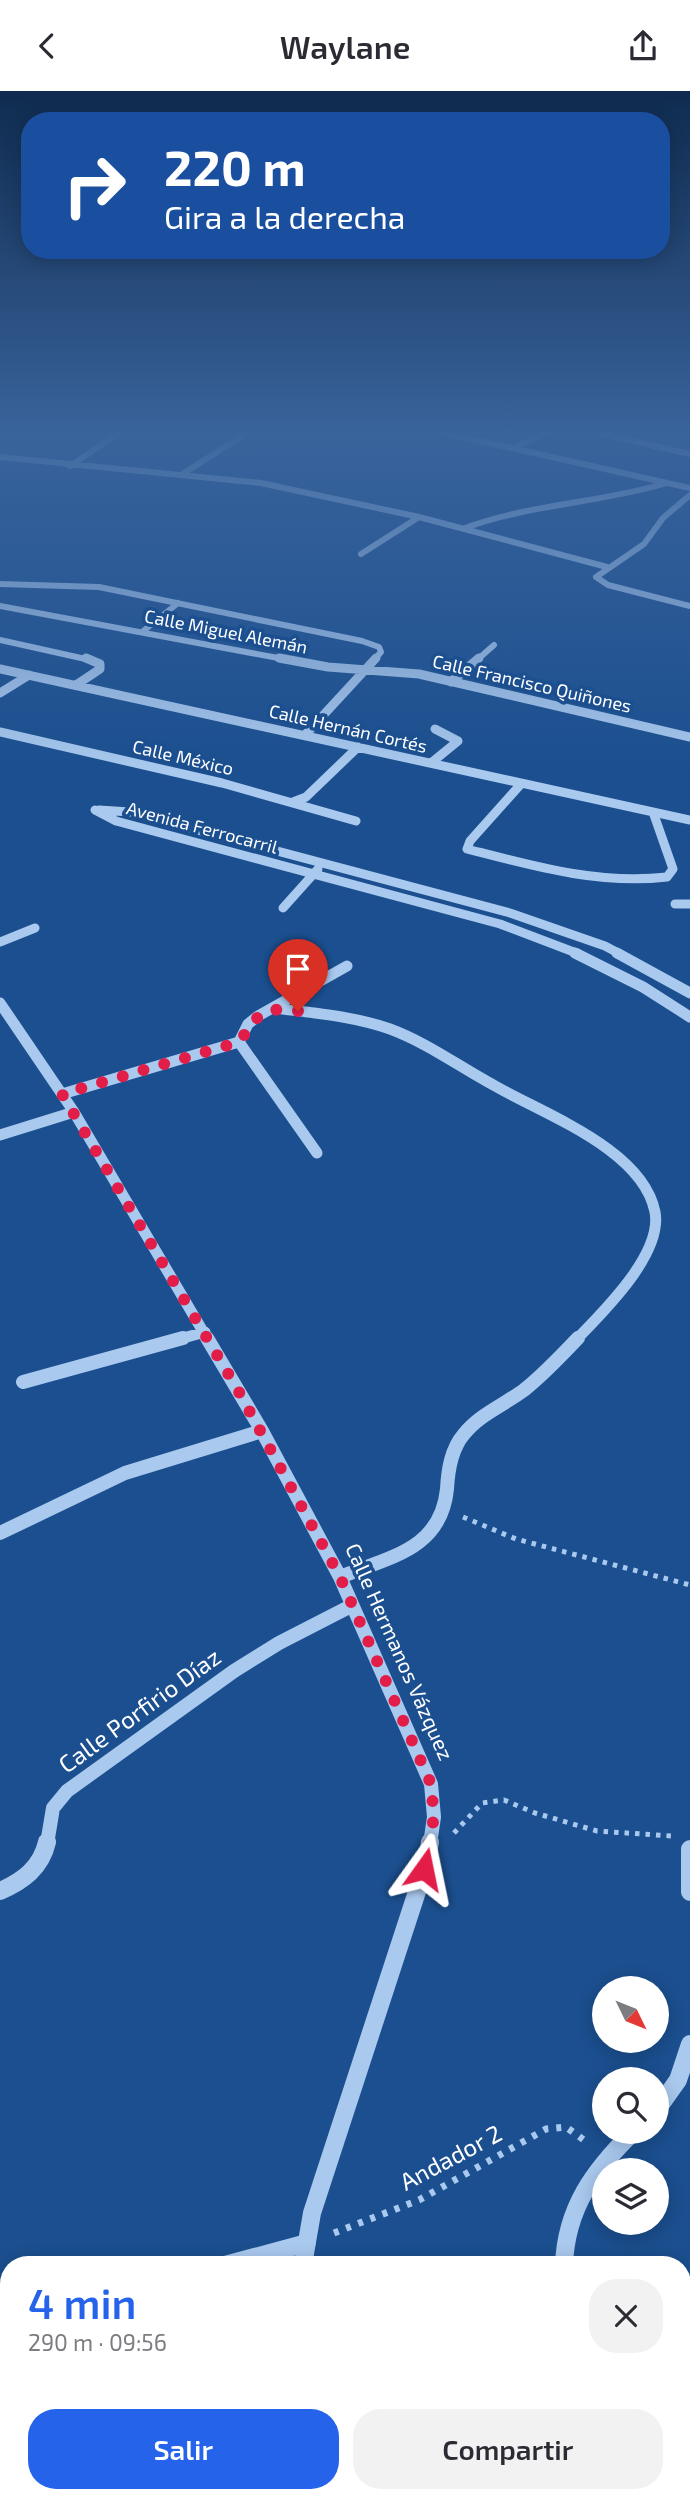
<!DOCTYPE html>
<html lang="es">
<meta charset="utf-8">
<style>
body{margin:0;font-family:"Exo 2",sans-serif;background:#f2f2f3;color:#2b2b33;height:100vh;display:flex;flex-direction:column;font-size:26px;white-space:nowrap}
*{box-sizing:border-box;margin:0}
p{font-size:23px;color:#7c7c81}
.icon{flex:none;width:38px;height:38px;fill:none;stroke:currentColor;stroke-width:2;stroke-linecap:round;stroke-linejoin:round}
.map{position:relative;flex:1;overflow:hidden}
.details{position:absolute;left:0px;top:2165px;width:691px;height:247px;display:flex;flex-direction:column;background:#fff;border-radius:28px 28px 0 0;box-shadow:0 4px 18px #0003}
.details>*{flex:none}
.banner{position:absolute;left:21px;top:21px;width:649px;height:147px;border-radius:28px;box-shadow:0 4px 18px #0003;background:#1a4fa0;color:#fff;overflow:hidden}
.needle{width:46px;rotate:133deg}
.buttons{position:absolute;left:592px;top:1885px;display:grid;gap:14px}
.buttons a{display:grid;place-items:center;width:77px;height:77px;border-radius:50%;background:#fff;box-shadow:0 4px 18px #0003;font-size:35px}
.pin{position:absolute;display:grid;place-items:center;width:60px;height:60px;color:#fff;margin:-72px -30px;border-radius:50% 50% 50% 0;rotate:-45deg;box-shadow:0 0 7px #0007}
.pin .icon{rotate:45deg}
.me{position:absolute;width:77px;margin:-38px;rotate:12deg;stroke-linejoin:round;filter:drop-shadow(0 0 5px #0008)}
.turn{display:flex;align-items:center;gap:24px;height:147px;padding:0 28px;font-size:32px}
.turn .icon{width:91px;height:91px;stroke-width:2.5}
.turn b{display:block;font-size:49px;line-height:60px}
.round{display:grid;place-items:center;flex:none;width:74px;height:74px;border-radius:28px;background:#f2f2f3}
.headline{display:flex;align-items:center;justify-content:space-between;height:119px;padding:0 28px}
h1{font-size:42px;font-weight:600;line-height:52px;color:#2563eb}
.primary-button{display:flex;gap:14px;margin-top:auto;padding:14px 28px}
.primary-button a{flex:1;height:80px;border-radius:28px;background:#2563eb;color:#fff;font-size:28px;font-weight:600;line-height:80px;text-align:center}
.primary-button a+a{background:#f2f2f3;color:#2b2b33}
header{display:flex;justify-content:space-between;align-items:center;height:91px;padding:0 28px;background:#fff;font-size:32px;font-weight:600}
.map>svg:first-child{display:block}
</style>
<header><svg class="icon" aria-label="back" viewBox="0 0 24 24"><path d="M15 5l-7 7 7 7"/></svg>Waylane<svg class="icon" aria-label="share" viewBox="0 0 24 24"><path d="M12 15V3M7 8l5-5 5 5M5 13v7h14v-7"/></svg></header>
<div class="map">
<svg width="690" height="2411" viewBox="0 0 690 2411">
<rect width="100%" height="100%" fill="#1b4f8f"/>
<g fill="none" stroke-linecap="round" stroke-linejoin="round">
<path stroke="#a9c9ee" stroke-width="5" stroke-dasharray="4.5 6" stroke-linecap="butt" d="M463,1426L516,1448L690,1494
M454,1742L482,1712L504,1709L535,1722L597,1740L672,1745"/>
<path stroke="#a9c9ee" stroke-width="7" stroke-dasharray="5 8" stroke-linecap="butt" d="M334,2142L419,2109L546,2038L566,2036L588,2052"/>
<path stroke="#a9c9ee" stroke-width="6" d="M445,342L690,397
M599,342L690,363
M512,357L547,342
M0,366L261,392L419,426L607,476
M70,375L119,342
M184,382L247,342
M690,404L663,427L644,453L596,486L608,494L690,515
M465,437C530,413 600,412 667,392
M361,463L419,426
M0,493L99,496L362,550L379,556L381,561L374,569
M0,515L289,569
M142,541L178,512
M0,549L90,569
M477,569L494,554"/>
<path stroke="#a9c9ee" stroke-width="9" d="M279,567L328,576L419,583L690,646
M0,578L690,729
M451,591L479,567
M76,594L100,578V573L86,567
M0,602L29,584
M0,641L222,692L356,730
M305,644L376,567
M431,672L458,650L435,638
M521,693L470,750L467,758C533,775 599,794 667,786L673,778L653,721
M293,711L306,706L358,656
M95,719L116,730L500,833L579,863
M99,719L130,721L510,822L605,855L620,863
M675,813H690
M283,817L318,778
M0,851L35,837"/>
<path stroke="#a9c9ee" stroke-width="11" d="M575,862L643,896L690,926
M617,862L690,902
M0,912L74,1021L208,1249
M275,917C314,922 353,925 390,938C428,952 461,977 497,996C546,1024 643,1059 655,1121C663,1163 603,1221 576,1249
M239,951L317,1062
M62,1003L239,951L248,933L258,925L347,875
M0,1044L74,1021
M176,1249L205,1241"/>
<path stroke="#a9c9ee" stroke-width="14" d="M207,1247L262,1340L340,1486L431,1693L434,1726L430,1753
M23,1291L183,1247
M0,1442L125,1382L262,1340
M340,1486C389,1466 441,1459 447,1398C448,1379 451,1358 464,1343C480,1323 504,1314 524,1299C543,1284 561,1265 578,1247
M47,1753L53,1717L67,1700L234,1580L279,1552L351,1515"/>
<path stroke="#a9c9ee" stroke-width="18" d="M690,1758V1801
M0,1800C23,1790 41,1777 47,1751
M656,2020L678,1989L690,1953
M225,2174L307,2152
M303,2174L312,2122L427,1770L430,1751
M564,2174C566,2117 594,2079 634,2040
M0,2219L9,2228
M372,2403L377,2411
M600,2403L601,2411"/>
</g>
<linearGradient id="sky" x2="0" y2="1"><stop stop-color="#0f2b4f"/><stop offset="0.5" stop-color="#39639b"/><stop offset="1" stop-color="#39639b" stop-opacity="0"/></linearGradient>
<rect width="690" height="680" fill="url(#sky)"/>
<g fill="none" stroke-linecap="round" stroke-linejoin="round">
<path stroke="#e11d48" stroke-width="12" stroke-dasharray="0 21.6" d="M298,920C259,915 260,923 239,951L62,1003L239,1301L340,1486L431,1693L434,1726L424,1778"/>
</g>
<g text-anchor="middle" stroke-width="7" stroke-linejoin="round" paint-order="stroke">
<g font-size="18" fill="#fff" stroke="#1b4f8f">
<text transform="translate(226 541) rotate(11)" y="6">Calle Miguel Alemán</text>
<text transform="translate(532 593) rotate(13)" y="6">Calle Francisco Quiñones</text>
<text transform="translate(348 638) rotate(13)" y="6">Calle Hernán Cortés</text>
<text transform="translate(183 667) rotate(13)" y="6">Calle México</text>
<text transform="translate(202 737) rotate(15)" y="6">Avenida Ferrocarril</text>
</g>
<g font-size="21" fill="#fff" stroke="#1b4f8f">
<text transform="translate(399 1561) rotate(66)" y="7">Calle Hermanos Vázquez</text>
</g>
<g font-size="24" fill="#fff" stroke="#1b4f8f">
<text transform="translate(140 1620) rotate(-36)" y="8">Calle Porfirio Díaz</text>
<text transform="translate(451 2067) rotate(-28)" y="8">Andador 2</text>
</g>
</g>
</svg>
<div class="buttons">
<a><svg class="needle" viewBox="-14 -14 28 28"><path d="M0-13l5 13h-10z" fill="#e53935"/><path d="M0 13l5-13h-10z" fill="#7c7c81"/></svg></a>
<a><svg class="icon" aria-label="search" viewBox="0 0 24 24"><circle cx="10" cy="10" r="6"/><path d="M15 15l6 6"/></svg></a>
<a><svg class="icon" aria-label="layers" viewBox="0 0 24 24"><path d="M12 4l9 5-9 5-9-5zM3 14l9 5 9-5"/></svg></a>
</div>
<div class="pin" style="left:298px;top:920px;background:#d93025"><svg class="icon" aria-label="arrive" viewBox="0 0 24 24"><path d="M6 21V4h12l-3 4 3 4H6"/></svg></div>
<svg class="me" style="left:424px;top:1778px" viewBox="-20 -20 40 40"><path d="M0-17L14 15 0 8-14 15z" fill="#e11d48" stroke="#fff" stroke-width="4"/></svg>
<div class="banner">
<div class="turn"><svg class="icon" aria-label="right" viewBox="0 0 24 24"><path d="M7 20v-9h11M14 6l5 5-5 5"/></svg><div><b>220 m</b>Gira a la derecha</div></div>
</div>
<section class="details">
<div class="headline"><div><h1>4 min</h1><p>290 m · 09:56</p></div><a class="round"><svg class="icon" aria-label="close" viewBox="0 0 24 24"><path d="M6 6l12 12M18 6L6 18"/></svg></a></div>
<div class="primary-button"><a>Salir</a><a>Compartir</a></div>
</section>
</div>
